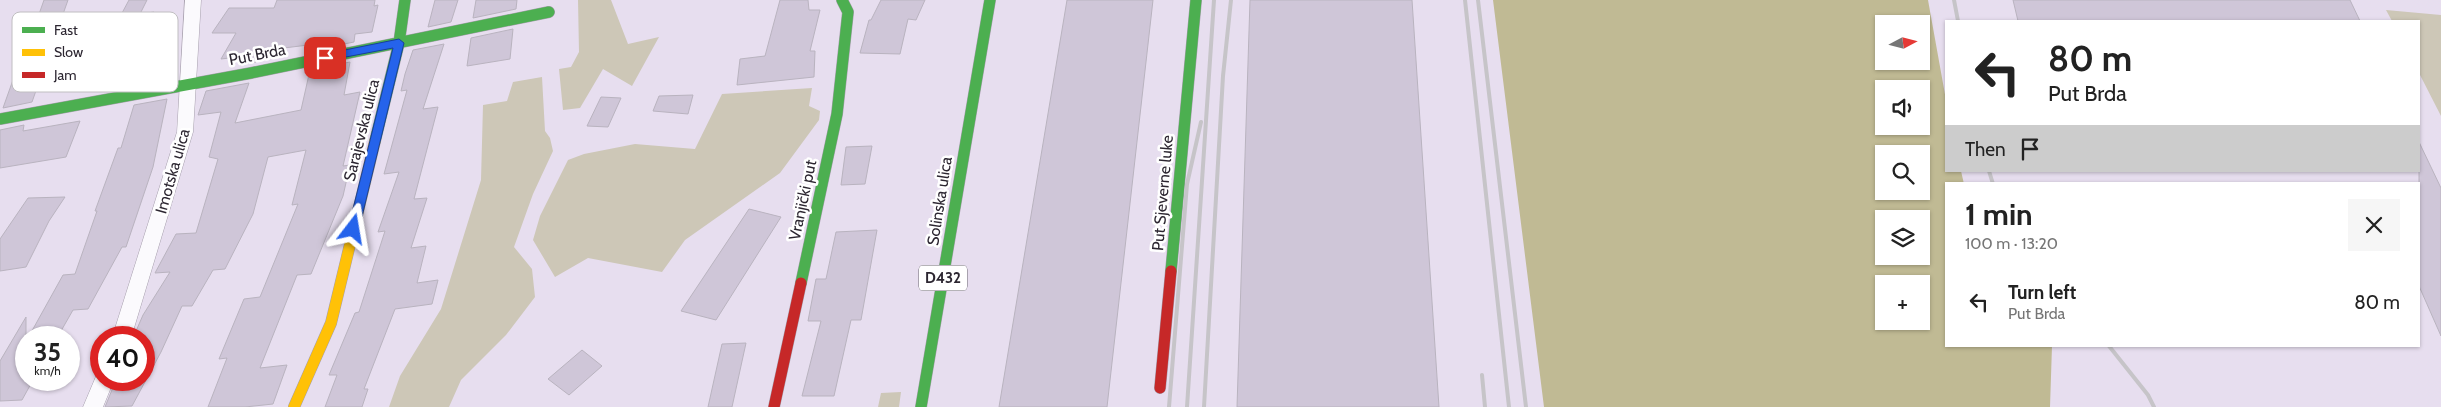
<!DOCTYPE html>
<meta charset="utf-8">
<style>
body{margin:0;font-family:Cabin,sans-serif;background:#f6f6f6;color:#222;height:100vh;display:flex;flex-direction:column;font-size:19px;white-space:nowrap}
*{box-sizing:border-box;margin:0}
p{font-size:16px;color:#767676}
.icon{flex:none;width:28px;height:28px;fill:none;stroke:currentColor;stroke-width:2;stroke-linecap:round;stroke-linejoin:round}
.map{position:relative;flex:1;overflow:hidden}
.drawer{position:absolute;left:1945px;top:182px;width:475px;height:165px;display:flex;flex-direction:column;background:#fff;border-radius:0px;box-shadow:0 1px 4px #0004}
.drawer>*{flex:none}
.guide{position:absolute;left:1945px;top:20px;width:475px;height:152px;border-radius:0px;box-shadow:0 1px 4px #0004;background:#fff;color:#222;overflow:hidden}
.needle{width:32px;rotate:83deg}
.controls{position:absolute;left:1875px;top:15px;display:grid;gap:10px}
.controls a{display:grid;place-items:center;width:55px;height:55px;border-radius:0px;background:#fff;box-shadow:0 1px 4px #0004;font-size:25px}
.speed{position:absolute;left:15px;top:326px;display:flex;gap:10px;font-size:25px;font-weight:700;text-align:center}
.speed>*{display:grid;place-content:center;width:65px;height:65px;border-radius:50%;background:#fff;box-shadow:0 1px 4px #0004;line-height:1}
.speed small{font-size:12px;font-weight:400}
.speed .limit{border:8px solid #d22;background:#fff;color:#111}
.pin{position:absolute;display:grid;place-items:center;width:42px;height:42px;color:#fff;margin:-21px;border-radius:10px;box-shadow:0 2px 8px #0006}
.me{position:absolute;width:55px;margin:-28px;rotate:14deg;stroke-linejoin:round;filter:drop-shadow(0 0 4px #0008)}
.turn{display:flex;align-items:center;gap:18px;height:105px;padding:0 20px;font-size:22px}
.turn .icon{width:65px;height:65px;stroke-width:2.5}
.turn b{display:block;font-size:35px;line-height:42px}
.then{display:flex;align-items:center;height:48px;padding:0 20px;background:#0003;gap:10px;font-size:19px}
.round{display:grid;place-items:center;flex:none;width:52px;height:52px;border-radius:0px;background:#f6f6f6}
.head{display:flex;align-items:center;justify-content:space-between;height:85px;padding:0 20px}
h1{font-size:30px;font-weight:700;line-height:38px}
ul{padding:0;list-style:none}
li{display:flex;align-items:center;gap:15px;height:70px;padding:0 20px}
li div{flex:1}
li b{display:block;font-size:19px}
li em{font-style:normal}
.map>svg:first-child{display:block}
</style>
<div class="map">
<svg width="2441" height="407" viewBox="0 0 2441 407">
<rect width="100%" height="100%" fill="#e7deef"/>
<path fill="#cdc7b7" d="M578,0H611L628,44L659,37L632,86L603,69L580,108L563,110L559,69L571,67L579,52Z
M2386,10L2441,15V116L2419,73V21H2392Z
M542,77L545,131L550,138L553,151L533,194L514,247L532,269L535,297L506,335L461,380L449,407H389L400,376L441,309L481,180L483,105L507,101L513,82Z
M812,88L809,106L820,111L819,120L780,173L685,240L662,272L588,258L555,277L533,240L540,216L568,160L584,154L635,144L695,149L722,94Z
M901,392L899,407H878L881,393Z"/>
<path fill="#c0ba94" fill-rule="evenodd" d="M1493,0H1928L1946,100V171H1961L1964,184H1946V346H2052L2050,407H1544ZM1884,24H1921V61H1884ZM1884,89H1921V126H1884ZM1884,154H1921V191H1884ZM1884,219H1921V256H1884ZM1884,284H1921V321H1884Z"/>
<path fill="#cfc6d8" stroke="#b9b3bf" d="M44,0H68L32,102L3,108L35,18L38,17Z
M129,0H147L140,14L154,12L142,37L107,41Z
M277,0H375L374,6L378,5L372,32L355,34L354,42L315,50L316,44L260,51L256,62L240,65L238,57L221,59L236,33H212L229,8H274Z
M435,0H458L451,22L428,27Z
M476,0H517L516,9L473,18Z
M780,0H808L809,10H820L810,51H815L814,77L737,85L740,59L765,56Z
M881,0H925L916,20L908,19L900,54L860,53L869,20H871Z
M1067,0H1153L1107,407H999Z
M1250,0H1412L1439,407H1237Z
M2013,0H2350L2360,21H2018Z
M513,29L510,59L467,66L471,38Z
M444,44L423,109L438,107L414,199L427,198L411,248L426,246L417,283L438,280L432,304L395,309L364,389H368L362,407H325L337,375H329L355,313L359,312L385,231L378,232L399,172L384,174L407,90L401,91L405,74L413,50Z
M350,62L344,95L360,92L343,166L350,165L343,196L311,274L297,275L260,368L287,365L273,404L245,407H208L227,358L219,359L244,299L260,297L298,204L292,205L306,150L268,157L253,214L225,269L213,270L192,306H182L161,352L132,406L105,407L116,380H144V338H133L143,315L170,272L155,273L176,234L196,233L218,159L209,157L221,112L198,115L206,91L249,83L235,123L301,110L310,70Z
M693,95L688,114L653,111L659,96Z
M601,97L621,98L608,127L587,126Z
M167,99L153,167L126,247H122L88,309L73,310L57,338H28L63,275L75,274L97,211H95L118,148H121L134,105Z
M80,121L66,157L0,168V130L24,125L23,131Z
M2419,142L2441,188V336L2419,286Z
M872,146L865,184L841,185L846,147Z
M65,197L49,221L26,267L0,271V239L28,198Z
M749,209L781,217L716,320L681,311Z
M877,230L861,320H851L834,396H802L821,321H808L816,279H826L836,232Z
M26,317V380H33L22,400L0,401V361Z
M746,343L732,407H708L722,344Z
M582,350L602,366L569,395L548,379Z"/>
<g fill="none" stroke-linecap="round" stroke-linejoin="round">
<g stroke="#a69fac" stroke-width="1">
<path id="street" d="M185,0H201L193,132L131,338H112L177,132Z
M101,373V380H114L103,407H83L97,374Z"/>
</g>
<g stroke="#a69fac" stroke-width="12">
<path id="fast" d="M0,119L251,73L549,12
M375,141L399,43L405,0
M1171,271L1196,0
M801,283L837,114L848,12L842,0
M921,407L990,0"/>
</g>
<g stroke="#a69fac" stroke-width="12">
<path id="slow" d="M294,407L331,323L375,141"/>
</g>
<g stroke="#a69fac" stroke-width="12">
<path id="jam" d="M1160,388L1171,271
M774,407L801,283"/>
</g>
<use href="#street" fill="#fbfafd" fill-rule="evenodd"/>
<use href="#fast" stroke="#4caf50" stroke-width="11"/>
<use href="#slow" stroke="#ffc107" stroke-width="11"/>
<use href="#jam" stroke="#c62828" stroke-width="11"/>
<path stroke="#c6c4c8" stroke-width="4" d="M1465,0L1509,407
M1478,0L1526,407
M1954,0L1958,21
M1989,171L1993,184
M2109,346L2148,395L2154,407
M1482,375L1485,407
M1169,407L1187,184L1201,122
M1187,407L1214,0
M1204,407L1223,76L1231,0"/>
</g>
<path fill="#2563eb" stroke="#184099" d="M399,39L404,43L359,229L353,234L348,229L393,48L325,61L320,58L325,54Z"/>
<g text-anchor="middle" stroke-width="5" stroke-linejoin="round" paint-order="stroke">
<rect fill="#fff" stroke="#6b676f" stroke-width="1" x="919" y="265.5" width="48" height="25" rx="4"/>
<g font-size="15" font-weight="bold" fill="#2c2631">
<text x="943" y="283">D432</text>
</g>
<g font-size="16" fill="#2c2631" stroke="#fff">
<text transform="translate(257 54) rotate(-11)" y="6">Put Brda</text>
<text transform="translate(361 130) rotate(-76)" y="6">Sarajevska ulica</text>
<text transform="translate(172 171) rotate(-74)" y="6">Imotska ulica</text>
<text transform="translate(1162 193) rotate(-85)" y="6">Put Sjeverne luke</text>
<text transform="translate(802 200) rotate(-78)" y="6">Vranjički put</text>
<text transform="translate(939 201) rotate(-81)" y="6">Solinska ulica</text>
</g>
</g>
<rect x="12" y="12" width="166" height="80" rx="8" fill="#fff" stroke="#c0bec1" stroke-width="1"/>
<rect x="22" y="27" width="23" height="6" fill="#4caf50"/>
<rect x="22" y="49" width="23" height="7" fill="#ffc107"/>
<rect x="22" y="72" width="23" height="6" fill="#c62828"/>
<g font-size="14" fill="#2c2631">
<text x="54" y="35">Fast</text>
<text x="54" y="57">Slow</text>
<text x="54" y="80">Jam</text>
</g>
</svg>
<div class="controls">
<a><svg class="needle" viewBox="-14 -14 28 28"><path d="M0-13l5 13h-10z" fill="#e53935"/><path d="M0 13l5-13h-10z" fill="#767676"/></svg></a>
<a><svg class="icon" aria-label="sound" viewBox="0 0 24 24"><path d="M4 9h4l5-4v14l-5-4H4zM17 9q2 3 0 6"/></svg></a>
<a><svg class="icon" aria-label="search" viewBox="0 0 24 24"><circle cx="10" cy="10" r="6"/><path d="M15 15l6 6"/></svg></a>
<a><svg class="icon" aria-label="layers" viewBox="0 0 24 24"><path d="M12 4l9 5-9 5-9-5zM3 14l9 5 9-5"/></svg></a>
<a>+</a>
</div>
<div class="speed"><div>35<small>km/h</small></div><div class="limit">40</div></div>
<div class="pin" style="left:325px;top:58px;background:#d93025"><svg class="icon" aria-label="arrive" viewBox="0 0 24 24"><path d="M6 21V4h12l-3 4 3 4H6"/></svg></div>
<svg class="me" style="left:353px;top:229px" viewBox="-20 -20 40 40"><path d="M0-17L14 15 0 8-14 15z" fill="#2563eb" stroke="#fff" stroke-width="4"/></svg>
<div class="guide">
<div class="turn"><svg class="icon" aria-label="left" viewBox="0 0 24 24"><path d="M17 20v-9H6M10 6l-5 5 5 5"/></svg><div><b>80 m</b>Put Brda</div></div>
<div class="then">Then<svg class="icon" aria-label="arrive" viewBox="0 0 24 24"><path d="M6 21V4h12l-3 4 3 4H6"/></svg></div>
</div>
<section class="drawer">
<div class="head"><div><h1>1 min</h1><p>100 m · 13:20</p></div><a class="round"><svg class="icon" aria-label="close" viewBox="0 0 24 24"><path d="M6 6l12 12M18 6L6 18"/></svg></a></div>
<ul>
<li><svg class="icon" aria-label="left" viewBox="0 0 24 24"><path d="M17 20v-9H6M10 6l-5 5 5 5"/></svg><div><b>Turn left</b><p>Put Brda</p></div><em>80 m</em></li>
</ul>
</section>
</div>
